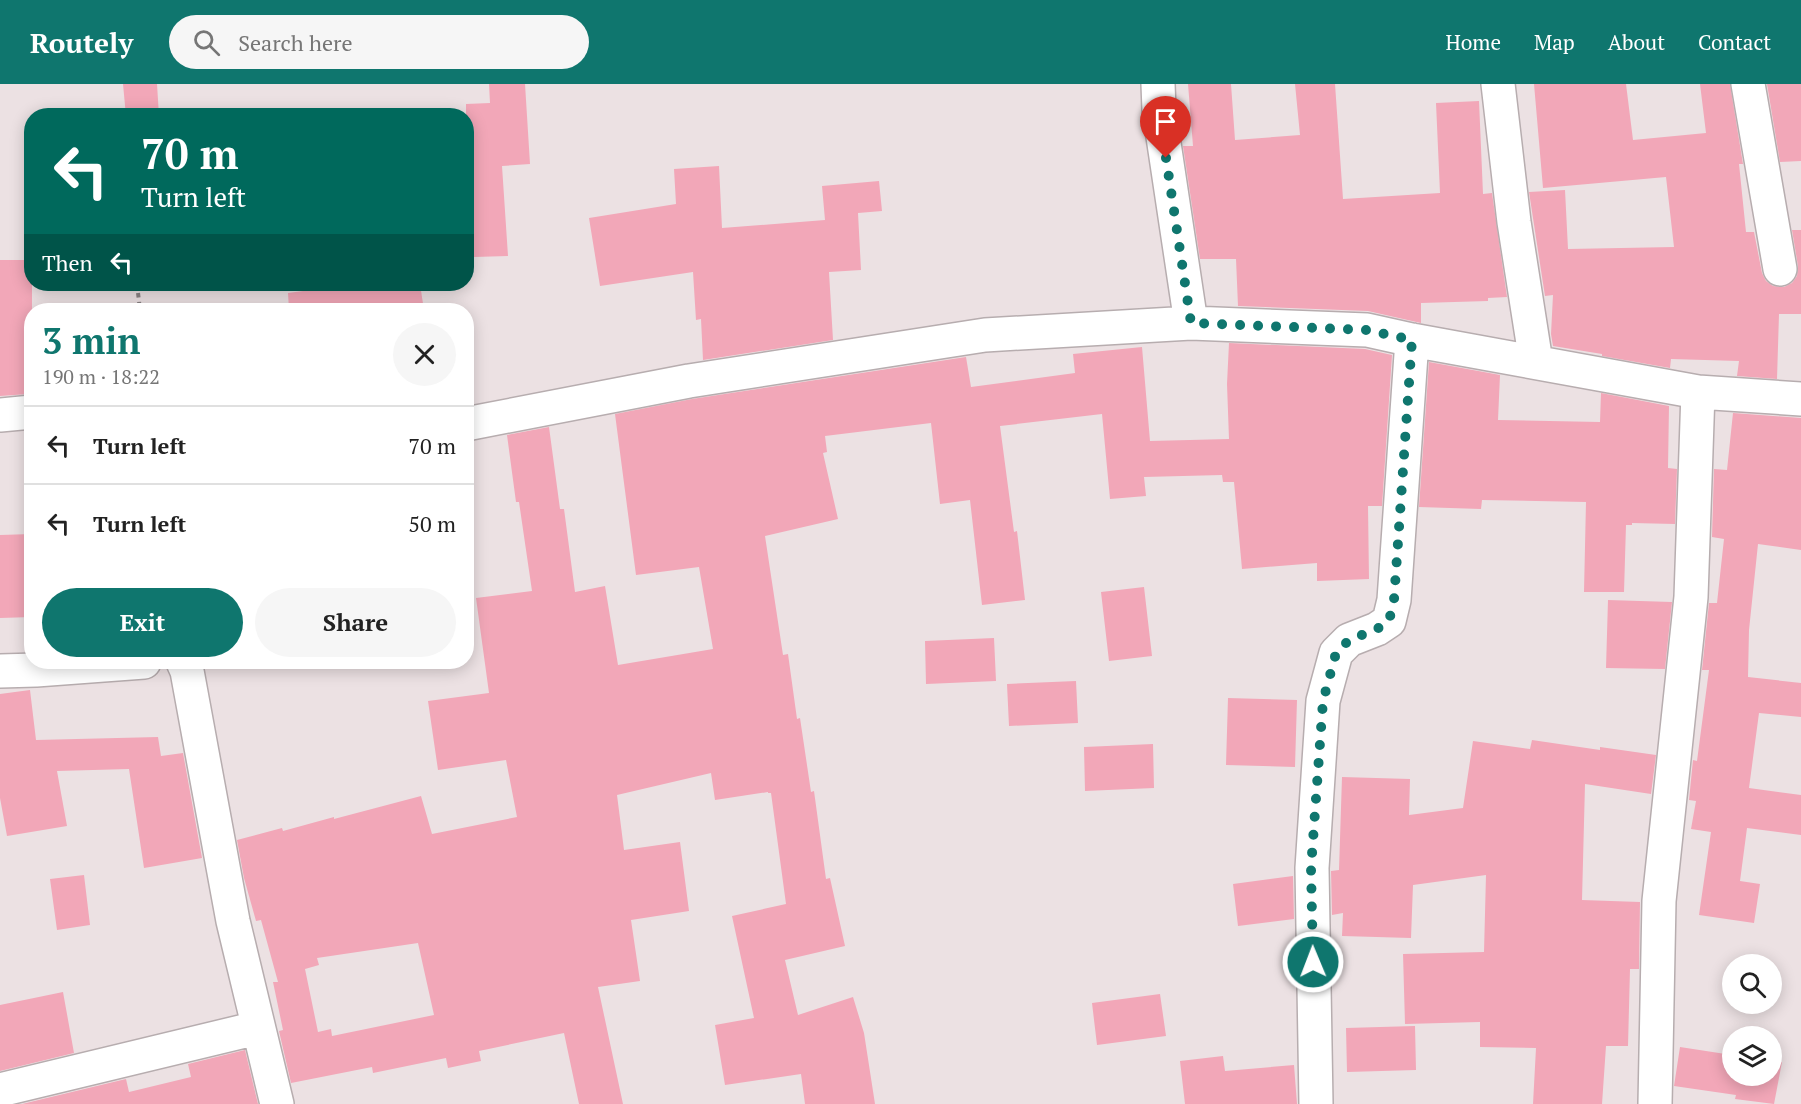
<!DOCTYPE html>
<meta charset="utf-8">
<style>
body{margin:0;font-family:"PT Serif",serif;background:#f6f6f6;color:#222;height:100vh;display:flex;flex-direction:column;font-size:22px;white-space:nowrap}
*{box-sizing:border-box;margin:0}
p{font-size:20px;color:#767676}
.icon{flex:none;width:33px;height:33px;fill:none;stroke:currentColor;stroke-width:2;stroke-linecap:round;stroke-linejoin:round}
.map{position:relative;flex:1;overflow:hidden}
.drawer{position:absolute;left:24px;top:219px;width:450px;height:366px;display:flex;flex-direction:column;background:#fff;border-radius:24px;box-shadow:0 3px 15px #0003}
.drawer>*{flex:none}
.hud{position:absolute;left:24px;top:24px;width:450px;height:183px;border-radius:24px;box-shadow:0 3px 15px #0003;background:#00695c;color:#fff;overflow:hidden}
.buttons{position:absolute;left:1722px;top:870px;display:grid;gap:12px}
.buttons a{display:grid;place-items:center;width:60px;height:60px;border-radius:50%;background:#fff;box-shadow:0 3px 15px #0003;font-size:30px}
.pin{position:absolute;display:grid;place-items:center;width:51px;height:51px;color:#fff;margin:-62px -26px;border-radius:50% 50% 50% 0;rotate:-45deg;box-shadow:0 0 6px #0007}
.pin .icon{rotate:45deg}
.me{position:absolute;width:66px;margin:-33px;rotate:359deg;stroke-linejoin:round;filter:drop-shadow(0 0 4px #0008)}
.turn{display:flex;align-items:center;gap:21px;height:126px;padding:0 18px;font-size:27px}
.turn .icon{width:78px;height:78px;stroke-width:2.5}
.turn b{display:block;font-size:42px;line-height:51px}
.then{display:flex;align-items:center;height:57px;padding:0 18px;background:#0003;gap:12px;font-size:22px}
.round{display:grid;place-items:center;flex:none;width:63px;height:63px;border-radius:32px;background:#f6f6f6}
.summary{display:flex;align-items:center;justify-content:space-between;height:102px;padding:0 18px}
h1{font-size:36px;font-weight:600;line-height:45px;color:#0f766e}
.cta{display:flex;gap:12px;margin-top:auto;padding:12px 18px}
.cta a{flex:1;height:69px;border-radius:36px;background:#0f766e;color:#fff;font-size:24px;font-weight:600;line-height:69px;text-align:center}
.cta a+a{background:#f6f6f6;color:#222}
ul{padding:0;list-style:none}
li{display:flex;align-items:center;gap:18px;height:78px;padding:0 18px;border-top:2px solid #e0e0e0}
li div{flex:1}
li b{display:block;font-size:22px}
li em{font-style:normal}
header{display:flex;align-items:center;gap:36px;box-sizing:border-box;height:84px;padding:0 30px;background:#0f766e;color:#fff}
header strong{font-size:28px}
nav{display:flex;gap:33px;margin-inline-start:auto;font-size:21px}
.search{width:420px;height:54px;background:#f6f6f6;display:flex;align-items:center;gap:15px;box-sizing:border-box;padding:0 21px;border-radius:33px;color:#767676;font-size:22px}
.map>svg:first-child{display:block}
</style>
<header>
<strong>Routely</strong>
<div class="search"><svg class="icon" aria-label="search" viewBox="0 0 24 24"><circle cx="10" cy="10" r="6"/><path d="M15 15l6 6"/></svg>Search here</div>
<nav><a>Home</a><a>Map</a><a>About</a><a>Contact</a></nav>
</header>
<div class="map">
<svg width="1801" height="1020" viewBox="0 0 1801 1020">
<rect width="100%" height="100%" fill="#ece1e3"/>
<path fill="#f2a7b8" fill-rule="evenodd" d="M123,0H157L159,32H126Z
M489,0H525L530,80L502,82L508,172L474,173L469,93H466V20L490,19Z
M1188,0H1231L1235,56L1300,51L1295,0H1335L1343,115L1440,109L1436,19L1479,17L1483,110L1492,109L1507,213L1488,214V217L1421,219V239L1368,227L1238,222L1236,175H1200L1183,62H1193Z
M1534,0H1626L1633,56L1706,49L1700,0H1730L1743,80H1739L1746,148H1754L1762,189L1766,197L1773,202L1784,203L1792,199L1797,192L1798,182L1792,146H1801V230H1779L1777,295L1737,292L1739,277L1671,275L1670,284L1602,272V270L1553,262L1551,250L1553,211L1545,212L1529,108L1565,106L1568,165L1674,163L1666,93L1543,104Z
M1767,0H1801V77L1780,78Z
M719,82L722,144L825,136L822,102L879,97L882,127L858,129L861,186L829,188L833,256L703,276L701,235L696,236L693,188L600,202L589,134L676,120L674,85Z
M0,176H32V273H27L28,310L0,312Z
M356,200H420L424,226H289L288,209Z
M1229,259L1365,265L1392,271L1382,422H1368L1369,495L1317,497V479L1242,485L1234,398H1223L1222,391L1144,393L1146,412L1110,415L1102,330L1000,342L1014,448L1017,447L1025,516L982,521L970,416L940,420L931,339L825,352L827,368L823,369L838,435L765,452L783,571L788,570L797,635L800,634L811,708L814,707L826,795L830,794L845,862L785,876L798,931L853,913L864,949L875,1020H805L801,990L725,1001L715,941L754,934L732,832L786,820L771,709H768V708L715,716L711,689L617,711L624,766L680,758L689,827L631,836L640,897L598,903L623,1020H579L564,949L479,967L481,977L448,984L446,974L373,989L372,983L291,999L279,947L283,946L273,898H278L261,836L256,837L244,794L237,756L282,744L283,747L334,733V735L421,712L432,750L517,733L506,676L438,686L428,617L489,609L476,514L532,507L519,418H516L507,351L549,343L560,425H564L575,508L605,502L618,581L713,565L699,483L636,491L615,330L692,315L966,273L971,303L1075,289L1073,270L1142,263L1150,357L1229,355L1227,300ZM418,859L434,931L332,952L331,945L318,948L305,885L319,881L317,874Z
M1429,278L1500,291L1498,336L1600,338L1601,309L1669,322L1668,384L1677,385L1675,440L1632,439V441H1626L1624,508H1584L1586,418L1482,416L1481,425L1419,423Z
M1733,329L1801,334V466L1758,460L1749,546L1748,593L1801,599V633L1759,629L1749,704L1801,711V751L1747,744L1740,797L1760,800L1754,839L1699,831L1711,748L1691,745L1696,717L1689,716L1693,676L1697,677L1709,586H1702L1709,519H1717L1724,455L1712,453L1714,385L1727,386Z
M32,450V533L0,534V451Z
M1144,503L1152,572L1109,577L1101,508Z
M1608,516L1672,518L1665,585L1606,584Z
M994,554L996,597L926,600L925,557Z
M1076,597L1078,639L1009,642L1007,600Z
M30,606L36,656L158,653L161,672L183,669L202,774L144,784L129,685L57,687L67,742L7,752L0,714V610Z
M1228,614L1297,616L1295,683L1226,681Z
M1532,656L1600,666V663L1656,671L1651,710L1585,700L1582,816L1640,818L1639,885H1630L1628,962H1606L1602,1020H1533L1536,964L1480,963V938L1405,940L1403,870L1484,868L1486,791L1413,801L1411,854L1342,852L1343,829L1332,831L1331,787L1339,786L1342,693L1410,695L1409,731L1463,724L1473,657L1530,665Z
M1153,660L1154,704L1085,707L1084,663Z
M84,791L90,841L57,846L50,795Z
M1293,792L1294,835L1238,842L1233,800Z
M63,908L74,969L0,987V921Z
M1160,910L1166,952L1097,961L1092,919Z
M1415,942L1416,986L1347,988L1346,944Z
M1680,963L1732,971V992H1772V976L1782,978L1774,1020L1735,1015L1736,1011L1674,1002Z
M245,966L258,1020H22L126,995L129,1008L191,993L188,980Z
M1223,972L1225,987L1294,981L1297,1020H1185L1180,977Z"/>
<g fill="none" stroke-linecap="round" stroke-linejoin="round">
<g stroke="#b7adaf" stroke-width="36">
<path id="minor" d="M1158,0L1159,26L1191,239
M1498,0L1514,138L1536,278
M1748,0L1780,185
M0,331L32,328
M466,340L689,297L985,251L1191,239L1367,246L1412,256L1698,308L1801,315
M183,578L187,587L233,837L277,1020
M0,587L36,586L144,578
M0,1006L257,944
M1316,1020L1312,784L1323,617L1336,569L1349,556L1377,545L1389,537L1394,516L1412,256
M1655,1020L1659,817L1691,513L1698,308"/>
</g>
<path stroke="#8a8283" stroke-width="4" stroke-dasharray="4.5 4.5" stroke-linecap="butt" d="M137,200L140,226"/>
<use href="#minor" stroke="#fff" stroke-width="33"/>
</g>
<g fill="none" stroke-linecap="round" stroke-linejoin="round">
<path stroke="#0f766e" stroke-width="10" stroke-dasharray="0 18" d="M1166,74L1191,239L1367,246L1412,256L1394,516L1389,537L1377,545L1349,556L1336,569L1323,617L1311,784L1313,878"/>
</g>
</svg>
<div class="buttons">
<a><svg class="icon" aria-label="search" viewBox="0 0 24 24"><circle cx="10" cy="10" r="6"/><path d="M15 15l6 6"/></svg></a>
<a><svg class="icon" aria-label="layers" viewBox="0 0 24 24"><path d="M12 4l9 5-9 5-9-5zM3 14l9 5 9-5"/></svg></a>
</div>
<div class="pin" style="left:1166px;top:74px;background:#d93025"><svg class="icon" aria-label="arrive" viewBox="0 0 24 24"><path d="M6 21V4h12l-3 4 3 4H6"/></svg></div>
<svg class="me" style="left:1313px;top:878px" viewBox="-20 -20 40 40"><circle r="17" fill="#0f766e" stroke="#fff" stroke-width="3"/><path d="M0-11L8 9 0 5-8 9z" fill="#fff"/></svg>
<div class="hud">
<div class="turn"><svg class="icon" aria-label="left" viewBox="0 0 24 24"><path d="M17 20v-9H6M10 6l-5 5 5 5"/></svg><div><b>70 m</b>Turn left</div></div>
<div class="then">Then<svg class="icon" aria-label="left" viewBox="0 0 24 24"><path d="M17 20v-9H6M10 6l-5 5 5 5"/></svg></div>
</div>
<section class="drawer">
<div class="summary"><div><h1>3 min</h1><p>190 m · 18:22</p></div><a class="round"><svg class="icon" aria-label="close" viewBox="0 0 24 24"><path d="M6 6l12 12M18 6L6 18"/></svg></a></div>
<ul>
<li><svg class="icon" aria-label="left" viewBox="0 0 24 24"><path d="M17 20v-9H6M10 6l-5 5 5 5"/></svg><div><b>Turn left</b></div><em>70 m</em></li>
<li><svg class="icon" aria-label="left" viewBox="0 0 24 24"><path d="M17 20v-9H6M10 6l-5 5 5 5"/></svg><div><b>Turn left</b></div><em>50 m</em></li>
</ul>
<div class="cta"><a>Exit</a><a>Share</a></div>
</section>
</div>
